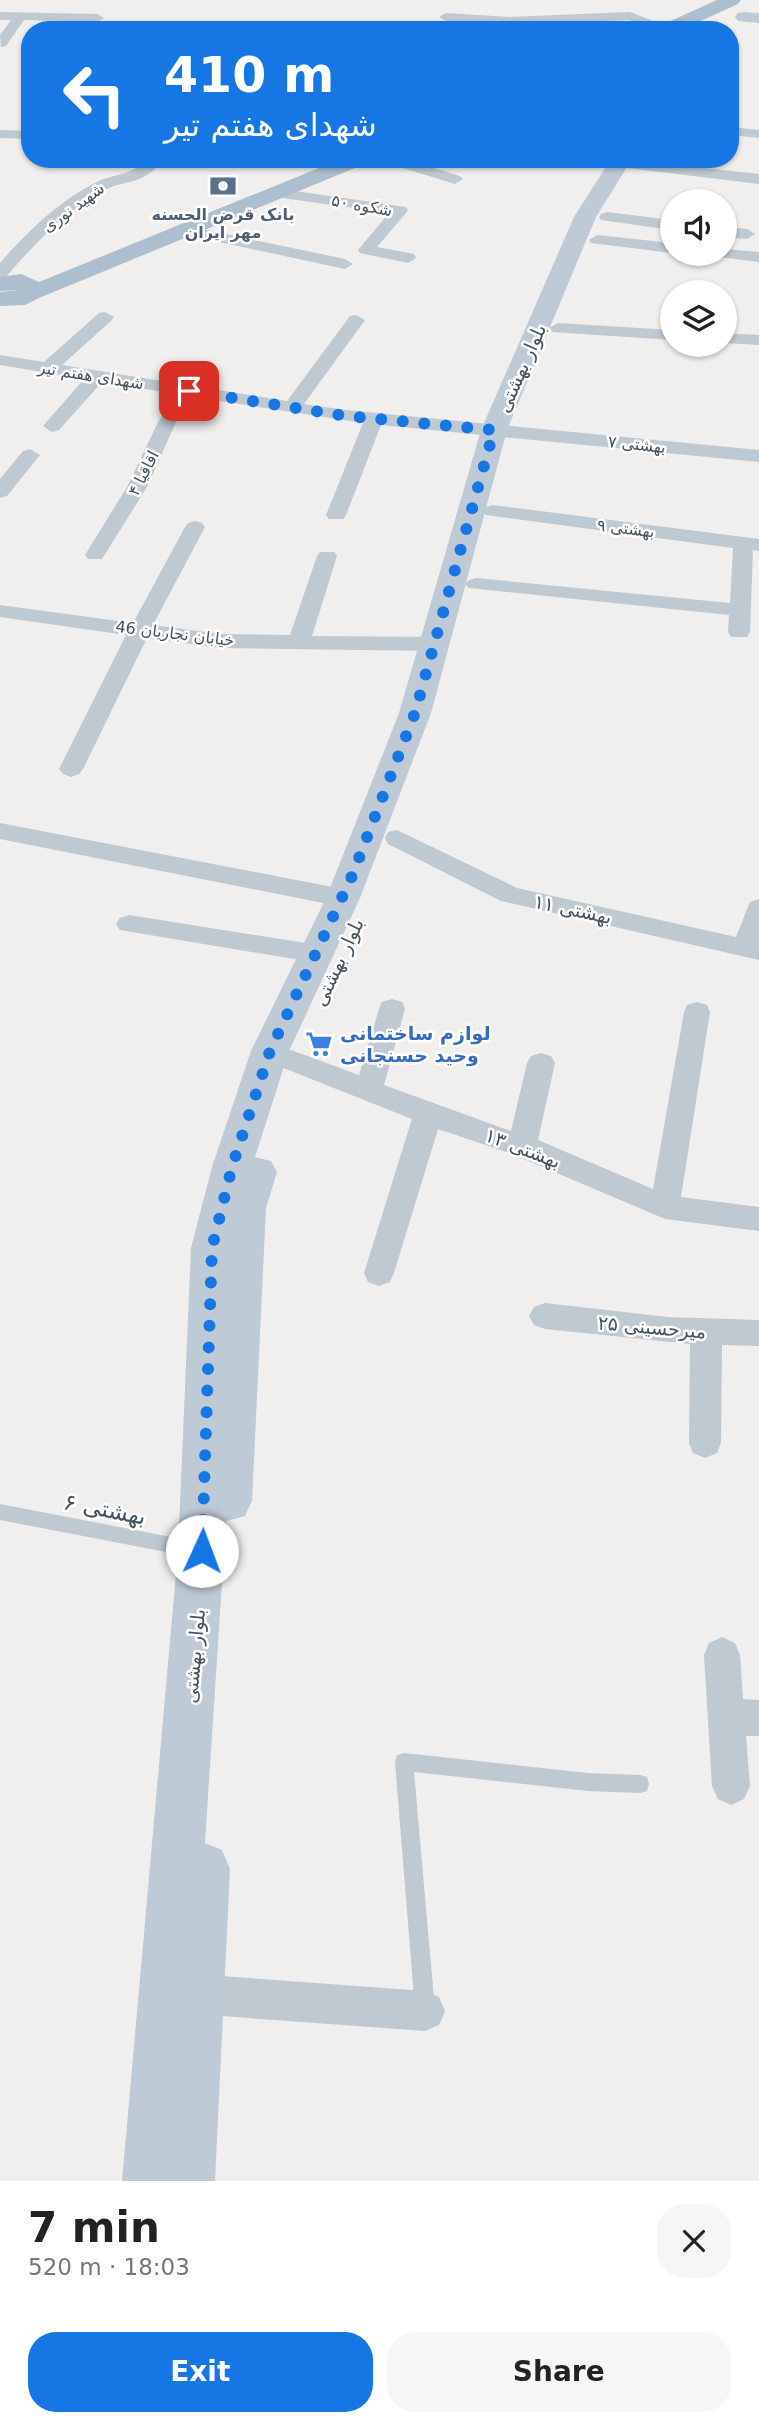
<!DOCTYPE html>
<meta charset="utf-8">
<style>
body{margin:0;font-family:"DejaVu Sans","Noto Naskh Arabic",sans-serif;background:#f6f6f6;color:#222;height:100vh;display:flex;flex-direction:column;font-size:26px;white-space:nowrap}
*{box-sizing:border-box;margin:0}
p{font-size:23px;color:#767676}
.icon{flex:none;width:38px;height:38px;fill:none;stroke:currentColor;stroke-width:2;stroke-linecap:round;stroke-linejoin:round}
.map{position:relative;height:2181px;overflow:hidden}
.sheet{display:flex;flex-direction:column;background:#fff;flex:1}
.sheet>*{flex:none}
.guide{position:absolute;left:21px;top:21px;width:718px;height:147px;border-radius:28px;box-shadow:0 2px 5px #0004;background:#1576e4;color:#fff;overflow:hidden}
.fabs{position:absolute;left:660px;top:189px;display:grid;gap:14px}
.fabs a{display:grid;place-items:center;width:77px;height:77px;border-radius:50%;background:#fff;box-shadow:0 2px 5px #0004;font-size:35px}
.pin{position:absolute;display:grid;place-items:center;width:60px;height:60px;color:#fff;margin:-30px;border-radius:14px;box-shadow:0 4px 10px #0006}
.me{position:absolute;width:77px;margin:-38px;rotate:2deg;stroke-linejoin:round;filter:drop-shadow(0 0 5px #0008)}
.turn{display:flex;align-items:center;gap:24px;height:147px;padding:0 28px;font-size:32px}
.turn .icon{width:91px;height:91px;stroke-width:2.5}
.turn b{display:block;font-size:49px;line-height:60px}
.round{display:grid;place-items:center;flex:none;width:74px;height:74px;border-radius:28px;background:#f6f6f6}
.summary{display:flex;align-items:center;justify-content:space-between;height:119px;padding:0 28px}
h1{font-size:42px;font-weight:800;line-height:52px}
.primary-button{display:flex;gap:14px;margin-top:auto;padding:14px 28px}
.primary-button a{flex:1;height:80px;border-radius:28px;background:#1576e4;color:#fff;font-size:28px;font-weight:800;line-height:80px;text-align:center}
.primary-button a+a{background:#f6f6f6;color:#222}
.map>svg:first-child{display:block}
</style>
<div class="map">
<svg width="759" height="2181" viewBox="0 0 759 2181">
<rect width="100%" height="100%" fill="#f1eeee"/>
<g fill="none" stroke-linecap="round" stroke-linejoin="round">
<path fill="#bec9d1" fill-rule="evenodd" d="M0,1504L197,1542L203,1544L206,1550L203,1556L197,1558L0,1520Z
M404,1753L588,1773L640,1775L647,1777L649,1784L647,1791L640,1793L588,1791L414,1772L435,2010L432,2017L425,2020L418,2017L415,2010L395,1762L397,1755Z"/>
<path fill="#bec9d1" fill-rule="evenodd" d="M0,12L97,14L104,18L97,22L24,20L6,46L1,47L0,35L11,20H0Z
M630,12L674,29L656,30L629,20L510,25L446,21L439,17L446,13L510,17Z
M730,127L759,130V138L730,135Z
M0,130L30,131V139L0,138Z
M148,159H163C143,187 127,178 103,191C66,211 33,245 6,277L0,278V263C26,233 58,202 93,184C115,172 128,178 148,159Z
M381,159H405L460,176L463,179L455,184L383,162Z
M632,160L759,174V184L627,168L624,165L627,162Z
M274,188L406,207L408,210L406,213L377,247L414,254L416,258L408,263L360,253L358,250L389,213L268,196L266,193L268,190Z
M607,212L672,220V230L601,220L599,217L601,214Z
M183,225L345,259L353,264L345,269L177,233L175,230Z
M724,227L747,229L755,234L747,239L724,237Z
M597,235L672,243V253L591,243L589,240Z
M724,249L759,252V262L718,257L716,254H724Z
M105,312L114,317L111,321L62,365L287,401L350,316L356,315L365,320L304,404L346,410L759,450V462L381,425L346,515L343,519H329L326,515L363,423L194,397L176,422L147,487L102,559H88L85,555L127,487L158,422L177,394L102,382L59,430L52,432L43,426L84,379L0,365V355L44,362L99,313Z
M558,323L672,330V340L552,332L549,328Z
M724,333L759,335V345L724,343Z
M30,449L40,455L7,496L0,498V479L23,451Z
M493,505L759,539V551L753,550L750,632L747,637H731L728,632L729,615L469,588L465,584L469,580L476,578L730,603L733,548L486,515L483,511L486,507Z
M195,521L202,523L205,527L153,625L220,634L290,635L317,556L320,552H334L337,556L312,636L434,637L442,639L445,644L442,649L434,651L220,648L147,638L83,769L79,774L71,777L63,774L59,769L126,635L0,617V605L133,623L185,527L188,523Z
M0,823L343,889L352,892L356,898L352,904L343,907L0,839Z
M397,830L517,888L736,937L750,902L759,899V960L501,901L388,844L385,838L388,832Z
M129,915L318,945L327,947L331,954L327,961L318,963L120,930L116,924L120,918Z
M392,999L402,1002L405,1009L384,1085L511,1131L527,1063L531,1056L541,1053L551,1056L555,1063L538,1140L653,1189L684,1012L687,1005L697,1002L707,1005L710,1012L681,1197L759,1207V1231L665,1219L512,1154L438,1129L394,1273L390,1282L379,1286L368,1282L364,1273L412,1119L281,1067L277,1060L281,1053L291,1050L359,1075L379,1009L382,1002Z
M545,1303L668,1317L759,1320V1346L722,1345L721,1443L717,1453L705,1458L693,1453L689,1443L690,1344L545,1329L534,1325L529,1316L534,1307Z
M722,1637L735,1643L740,1655L743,1699L759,1700V1736H746L750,1786L744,1799L731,1805L718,1799L712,1786L704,1655L709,1643Z
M194,1974L425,1991L439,1997L445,2011L439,2025L425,2031L194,2014L180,2008L174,1994L180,1980Z"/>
<path fill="#becad6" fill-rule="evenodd" d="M744,12L759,13V23L738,21L735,17L738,13Z
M611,159H632L596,217L507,430L431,713L360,898L289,1051L255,1157L271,1161L277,1172L266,1208L252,1501L245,1516L226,1521L205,1843L222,1850L230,1869L215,2181H122L178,1551L191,1248L212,1167L251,1051L326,898L399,713L481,430L574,217Z"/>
<path fill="#adbfce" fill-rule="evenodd" d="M717,0H741L738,4L681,30H665L663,27L666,23Z
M341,159H370L367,163L39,298L25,305L0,306V292L20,290L0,291V277L21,274L39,282Z"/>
</g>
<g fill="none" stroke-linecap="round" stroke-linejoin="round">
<path stroke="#1576e4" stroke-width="12" stroke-dasharray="0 21.6" d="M189,391L346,416L494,430L415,713L352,876L270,1051L232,1167L212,1248L202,1551"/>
</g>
<defs>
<g id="bank-bare" transform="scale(2.1)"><path d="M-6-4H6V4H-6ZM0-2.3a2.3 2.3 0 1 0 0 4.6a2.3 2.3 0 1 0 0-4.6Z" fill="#5c6f8a" stroke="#fff" stroke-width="2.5" paint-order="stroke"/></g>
<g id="supermarket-bare" transform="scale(2.1)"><path d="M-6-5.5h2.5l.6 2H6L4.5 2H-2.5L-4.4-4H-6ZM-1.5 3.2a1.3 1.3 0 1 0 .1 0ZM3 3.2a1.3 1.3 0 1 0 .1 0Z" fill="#3f7fe0" stroke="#fff" stroke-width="2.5" paint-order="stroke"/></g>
</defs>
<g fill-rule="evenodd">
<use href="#bank-bare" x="223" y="186"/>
<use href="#supermarket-bare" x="319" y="1044"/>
</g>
<g text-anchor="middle" stroke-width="5" stroke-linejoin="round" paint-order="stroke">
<g font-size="16" fill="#46525c" stroke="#fff">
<text transform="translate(362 205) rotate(10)" y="6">شکوه ۵۰</text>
<text transform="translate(73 207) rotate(-36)" y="6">شهید نوری</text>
<text transform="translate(91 375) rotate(9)" y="6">شهدای هفتم تیر</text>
<text transform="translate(637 444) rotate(6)" y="6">بهشتی ۷</text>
<text transform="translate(143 473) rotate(-63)" y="6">اقاقیا ۴</text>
<text transform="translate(626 528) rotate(7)" y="6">بهشتی ۹</text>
<text transform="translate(175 633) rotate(7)" y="6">خیابان نجاریان 46</text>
</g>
<g font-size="16" font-weight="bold" fill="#4e5e75" stroke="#fff">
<text x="223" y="220">بانک قرض الحسنه<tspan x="223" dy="18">مهر ایران</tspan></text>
</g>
<g font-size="19" fill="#46525c" stroke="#fff">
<text transform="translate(521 368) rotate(-66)" y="7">بلوار بهشتی</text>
<text transform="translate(573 909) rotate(12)" y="7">بهشتی ۱۱</text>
<text transform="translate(338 962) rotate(-65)" y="7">بلوار بهشتی</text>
<text transform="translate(523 1148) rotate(21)" y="7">بهشتی ۱۳</text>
<text transform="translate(652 1327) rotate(5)" y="7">میرحسینی ۲۵</text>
<text transform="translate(194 1656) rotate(-85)" y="7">بلوار بهشتی</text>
</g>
<g font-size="19" font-weight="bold" fill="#366cbe" stroke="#fff" text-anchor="start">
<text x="340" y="1040">لوازم ساختمانی<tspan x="340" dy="22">وحید حسنجانی</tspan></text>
</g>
<g font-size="23" fill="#46525c" stroke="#fff">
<text transform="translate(105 1509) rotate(11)" y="8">بهشتی ۶</text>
</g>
</g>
</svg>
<div class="fabs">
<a><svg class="icon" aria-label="sound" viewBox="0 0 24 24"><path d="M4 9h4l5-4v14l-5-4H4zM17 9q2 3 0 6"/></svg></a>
<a><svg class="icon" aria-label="layers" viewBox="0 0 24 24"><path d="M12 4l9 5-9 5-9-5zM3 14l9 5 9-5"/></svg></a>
</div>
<div class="pin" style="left:189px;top:391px;background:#d93025"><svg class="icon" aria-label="arrive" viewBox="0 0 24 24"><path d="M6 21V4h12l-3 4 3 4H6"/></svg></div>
<svg class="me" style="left:202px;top:1551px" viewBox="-20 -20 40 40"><circle r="19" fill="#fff"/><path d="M0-13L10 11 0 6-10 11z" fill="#1576e4"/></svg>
<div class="guide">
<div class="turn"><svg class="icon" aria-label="left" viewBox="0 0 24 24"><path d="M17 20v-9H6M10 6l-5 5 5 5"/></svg><div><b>410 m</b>شهدای هفتم تیر</div></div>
</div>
</div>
<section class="sheet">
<div class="summary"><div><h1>7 min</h1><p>520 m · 18:03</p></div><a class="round"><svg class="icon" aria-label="close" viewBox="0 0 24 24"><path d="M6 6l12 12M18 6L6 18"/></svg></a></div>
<div class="primary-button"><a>Exit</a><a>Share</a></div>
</section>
